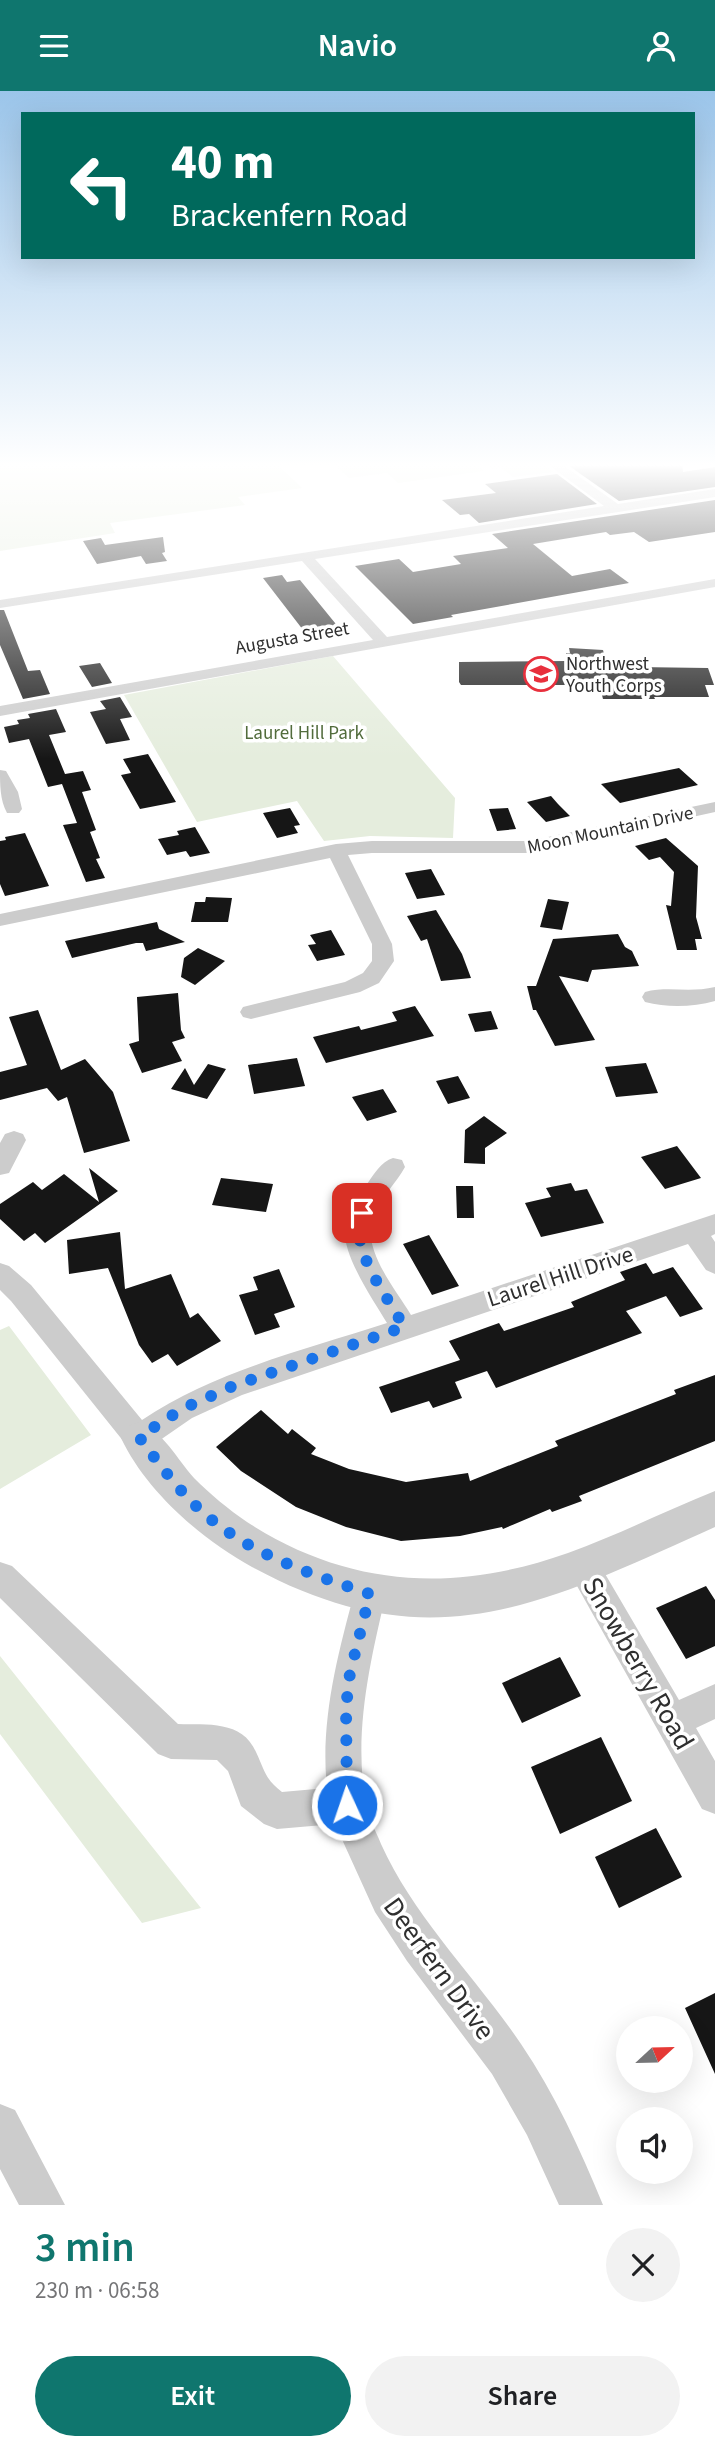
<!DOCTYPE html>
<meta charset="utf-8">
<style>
body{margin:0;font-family:"Source Sans 3",sans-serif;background:#f2f2f2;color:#202124;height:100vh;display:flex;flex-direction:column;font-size:26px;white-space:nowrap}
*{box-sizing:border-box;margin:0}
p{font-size:23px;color:#757577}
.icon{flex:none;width:38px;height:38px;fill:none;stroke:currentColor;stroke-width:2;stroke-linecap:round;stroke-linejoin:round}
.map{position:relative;height:2114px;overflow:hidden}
.sheet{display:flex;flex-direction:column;background:#fff;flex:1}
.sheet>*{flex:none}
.hud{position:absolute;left:21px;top:21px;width:674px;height:147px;border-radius:0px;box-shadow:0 7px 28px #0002;background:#00695c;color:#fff;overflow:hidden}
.needle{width:46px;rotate:68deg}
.fabs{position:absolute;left:616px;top:1925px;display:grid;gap:14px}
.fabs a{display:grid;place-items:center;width:77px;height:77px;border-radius:50%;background:#fff;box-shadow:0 7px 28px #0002;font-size:35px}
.pin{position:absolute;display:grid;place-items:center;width:60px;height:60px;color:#fff;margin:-30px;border-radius:14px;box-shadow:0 4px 10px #0006}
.me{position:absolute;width:77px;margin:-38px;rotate:357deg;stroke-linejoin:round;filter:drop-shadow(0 0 5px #0008)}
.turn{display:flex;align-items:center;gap:24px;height:147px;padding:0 35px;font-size:32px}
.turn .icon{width:91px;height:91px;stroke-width:2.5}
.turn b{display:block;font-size:49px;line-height:60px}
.round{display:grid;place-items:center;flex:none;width:74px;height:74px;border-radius:37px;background:#f2f2f2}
.headline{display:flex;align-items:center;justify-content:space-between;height:119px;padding:0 35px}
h1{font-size:42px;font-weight:600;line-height:52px;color:#0f766e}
.action{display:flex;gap:14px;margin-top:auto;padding:14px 35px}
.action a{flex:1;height:80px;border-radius:42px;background:#0f766e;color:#fff;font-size:28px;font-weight:600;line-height:80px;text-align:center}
.action a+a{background:#f2f2f2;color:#202124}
header{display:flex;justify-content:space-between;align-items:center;height:91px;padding:0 35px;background:#0f766e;color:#fff;font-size:32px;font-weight:600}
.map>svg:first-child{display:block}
</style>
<header><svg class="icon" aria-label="menu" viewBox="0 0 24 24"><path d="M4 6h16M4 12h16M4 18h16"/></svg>Navio<svg class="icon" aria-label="person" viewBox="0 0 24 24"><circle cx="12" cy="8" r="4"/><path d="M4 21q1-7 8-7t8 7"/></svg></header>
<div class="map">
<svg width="715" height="2114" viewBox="0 0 715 2114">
<rect width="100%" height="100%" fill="#fff"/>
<path fill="#e5eddd" d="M0,372H276L302,397L238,406L245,414L110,432L115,442L0,460Z
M332,372H474L484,380L398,392L387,382L349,387Z
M484,372H541L554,381L513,386L501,377L492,378Z
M333,565L455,707L453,747L370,745L324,750L297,710L197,731L124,604Z
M9,1235L91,1344L0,1398V1239Z
M0,1565L201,1817L142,1832L0,1643Z"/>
<path fill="#161616" d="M565,372H682L683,381L715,376V396L619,410Z
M557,383L597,413L479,432L469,423L460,424L442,409L496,402L485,393Z
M715,409V441L649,451L634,441L610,444L606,441L533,453L572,485L610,478L629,492L451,524L453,526L413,533L355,475L399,468L413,481L461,473L453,465L508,457L492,443Z
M163,446L165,461L162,462L167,470L146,473L141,465L97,473L83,450L101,447L105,454Z
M282,484L287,491L300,489L344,543L310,548L263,487Z
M0,519H4L28,580L40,579L50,603L23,608L0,554Z
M569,557L603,559L606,571H635L636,576L708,577L714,594H705L709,606H654L655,608H603L600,596H592L591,594H461L459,591V571L567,570L566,562H570Z
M100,572L112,592L92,596L79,575Z
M120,606L132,626L120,628L130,649L106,653L90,621L106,618L100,610Z
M56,618L66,641L49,644L65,683L83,680L91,699L82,701L96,739L90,741L100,767L96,768L105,787L86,791L63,734L77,732L62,693L48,696L29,648L9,652L4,636L19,633L17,629L30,627L28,623Z
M148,663L176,711L140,718L121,684L131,682L123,668Z
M679,677L698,694L620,712L601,693Z
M551,705L558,713L570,725L546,731L527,711Z
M290,717L300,734L294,735L298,742L277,747L263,722Z
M508,717L516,738L497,740L489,718Z
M195,736L210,762L190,766L186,760L167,764L158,748L179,744L177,740Z
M25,742L49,795L5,805L0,793V750L6,749L5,746Z
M666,747L698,775L696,826L702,848H695L697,859H677L666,814L671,815L674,781L660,766L649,769L635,755Z
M431,778L445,804L417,808L405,782Z
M206,806L232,807L228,831H191L195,811H205Z
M548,808L569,811L562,839L540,836Z
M436,819L462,863L471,887L441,890L427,848L421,850L407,825Z
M157,831L159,838L185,851L146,860L143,852H136L72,867L65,850Z
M331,839L345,864L317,870L308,854L316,853L310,844Z
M618,843L625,856L632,860L639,875L592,879L588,891L559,885L595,949L555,955L536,919H533L527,895H536L553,848Z
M198,857L225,870L195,894L181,886L184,867Z
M178,902L181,939L185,947L172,951L182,970L142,982L129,953L139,950L137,906Z
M415,915L434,945L326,972L313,946L359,935L361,939L397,930L392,921Z
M38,919L61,979L85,968L113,1001L130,1050L84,1062L67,1006L58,1010L47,997L0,1009V981L27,974L9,926Z
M491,920L498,938L475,941L468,923Z
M297,967L305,995L254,1003L248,974Z
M646,972L658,1002L616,1006L605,976Z
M208,973L226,978L207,1008L171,998L185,977L194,994Z
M458,985L470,1007L448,1013L436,990Z
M383,998L397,1021L367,1030L352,1006Z
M484,1025L507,1042L485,1057V1073L464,1072L465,1039Z
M677,1055L701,1087L665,1098L641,1066Z
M89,1077L118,1100L45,1152L35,1142L24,1150L0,1128V1113L33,1091L42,1099L64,1083L99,1111Z
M221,1087L273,1093L266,1121L212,1114Z
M571,1092L575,1100L587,1098L604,1132L541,1146L525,1112L551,1106L546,1097Z
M456,1095H473L474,1127H457Z
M120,1141L125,1198L171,1183L190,1227L198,1222L221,1250L177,1275L168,1263L152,1272L139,1254L108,1177L69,1183L67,1149Z
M429,1144L459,1195L432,1204L403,1153Z
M646,1172L653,1183L673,1176L703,1218L680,1226L666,1205L626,1220L642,1242L496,1297L487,1280L455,1291L462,1307L433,1317L429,1310L391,1322L379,1296L460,1269L449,1250L499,1232L504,1240L574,1216L571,1211L625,1189L620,1181Z
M279,1178L295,1216L274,1223L280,1236L255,1244L239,1204L258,1199L253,1186Z
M715,1284V1350L579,1405L582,1410L552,1421L550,1418L503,1438L502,1436L460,1445L401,1450L346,1436L296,1416L241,1380L216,1356L261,1319L288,1343L292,1338L316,1357L311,1363L349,1378L406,1391L468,1382L470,1390L558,1355L555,1350L676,1303L674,1299Z
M706,1495L715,1509V1555L686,1568L656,1517Z
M560,1566L581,1605L522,1632L502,1592Z
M601,1646L632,1710L560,1743L531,1676Z
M656,1737L682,1786L619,1817L595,1766Z
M715,1902V1983L685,1917Z"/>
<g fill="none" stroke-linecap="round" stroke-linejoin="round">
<path fill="#ccc" fill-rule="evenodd" d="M546,372H560L618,413L715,398V406L315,468L387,546L715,488V496L0,625V615L373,549L302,470L0,517V509L604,415Z
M0,679L6,680L18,701L22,718L19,722H7C0,709 0,694 0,679Z
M715,711V721L529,762H372L348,764L392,853L394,870L379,892L360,901L251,928L243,926L240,921L243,916L345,891L363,882L372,870V853L330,767L0,835V823L336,753L372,750H529Z
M715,896V910C693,916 668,917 645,911L642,906L645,901C667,895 690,902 715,896Z
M14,1040L23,1043L26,1049L9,1082L0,1084V1052L5,1043Z
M393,1067L402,1069L405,1076C396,1092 382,1106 374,1122C359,1156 395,1197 411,1224L715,1123V1143L711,1145L715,1151V1183L706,1179L688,1153L242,1304L192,1327L150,1356L139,1360L128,1356L11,1210L0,1199V1172L9,1175L31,1194L142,1329C215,1280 304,1259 387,1232C372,1207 339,1160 345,1131C348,1118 358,1104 367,1093C374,1083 381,1071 393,1067Z
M583,1459L594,1464L679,1609L715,1593V1628L696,1637L715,1670V1723L702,1718L572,1486L567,1475L572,1464Z
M0,1471L12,1475L178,1633C207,1634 242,1629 256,1661C265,1680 265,1688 282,1701L327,1697C320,1632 337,1566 354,1503L358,1492L370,1487L382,1492L386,1503C370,1571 353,1643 366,1713C368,1727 376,1740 381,1753C415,1828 475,1885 521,1953C555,2003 580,2058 603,2114H559L527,2044L492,1983L407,1870L375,1821L335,1733L277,1738L264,1733L241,1715L228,1680L217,1669L171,1668L158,1663L0,1507Z
M0,2013L15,2019L65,2114H19L0,2078Z"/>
<path fill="#ccc" fill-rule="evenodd" d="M139,1331C163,1340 177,1368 194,1387C210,1403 228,1418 247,1431C349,1497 455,1502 568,1462C618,1444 665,1420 715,1400V1436C545,1512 432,1574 252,1476C201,1448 146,1400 121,1347L126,1336Z"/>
</g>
<linearGradient id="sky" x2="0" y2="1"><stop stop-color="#9bc5ea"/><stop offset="0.56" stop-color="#fff"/><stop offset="1" stop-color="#fff" stop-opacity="0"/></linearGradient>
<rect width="715" height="668" fill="url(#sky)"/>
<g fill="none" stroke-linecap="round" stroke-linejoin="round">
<path stroke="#1a73e8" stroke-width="12" stroke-dasharray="0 21.6" d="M347,1714L346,1616L350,1582L370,1503C308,1482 246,1462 198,1417C176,1396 157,1370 139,1346L182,1318L233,1295L404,1236C387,1204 348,1158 362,1122"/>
</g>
<defs>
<g id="school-ring" transform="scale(1.75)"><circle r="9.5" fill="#fff" stroke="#e8303d" stroke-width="1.5"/><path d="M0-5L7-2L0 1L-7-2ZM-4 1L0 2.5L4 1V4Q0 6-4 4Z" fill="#e8303d"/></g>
</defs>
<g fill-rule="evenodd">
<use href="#school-ring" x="541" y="583"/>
</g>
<g text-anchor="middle" stroke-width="7" stroke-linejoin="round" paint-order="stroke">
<g font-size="19" fill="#2f2f2f" stroke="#fff">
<text transform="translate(292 546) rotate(-10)" y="7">Augusta Street</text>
<text transform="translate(610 738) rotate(-12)" y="7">Moon Mountain Drive</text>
</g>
<g font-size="19" fill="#2f2f2f" stroke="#fff" text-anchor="start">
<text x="566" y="579">Northwest<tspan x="566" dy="22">Youth Corps</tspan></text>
</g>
<g font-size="19" fill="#526c3c" stroke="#fff">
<text x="304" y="648">Laurel Hill Park</text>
</g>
<g font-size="23" fill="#2f2f2f" stroke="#fff">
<text transform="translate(560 1185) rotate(-18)" y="8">Laurel Hill Drive</text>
</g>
<g font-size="28" fill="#2f2f2f" stroke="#fff">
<text transform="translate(639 1572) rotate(60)" y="10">Snowberry Road</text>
<text transform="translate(440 1877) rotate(54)" y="10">Deerfern Drive</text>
</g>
</g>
</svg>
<div class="fabs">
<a><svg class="needle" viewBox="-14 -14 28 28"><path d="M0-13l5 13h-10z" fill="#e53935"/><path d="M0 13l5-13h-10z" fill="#757577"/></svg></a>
<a><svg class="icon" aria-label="sound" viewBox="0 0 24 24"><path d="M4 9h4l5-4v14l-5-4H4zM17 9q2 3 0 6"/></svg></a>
</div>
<div class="pin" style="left:362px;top:1122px;background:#d93025"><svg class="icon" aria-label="arrive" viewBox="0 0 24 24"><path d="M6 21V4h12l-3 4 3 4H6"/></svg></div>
<svg class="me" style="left:347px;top:1714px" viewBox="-20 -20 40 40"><circle r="17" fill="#1a73e8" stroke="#fff" stroke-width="3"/><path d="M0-11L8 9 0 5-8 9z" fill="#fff"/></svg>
<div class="hud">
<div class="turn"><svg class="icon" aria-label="left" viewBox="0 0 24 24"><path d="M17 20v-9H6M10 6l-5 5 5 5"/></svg><div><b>40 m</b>Brackenfern Road</div></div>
</div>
</div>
<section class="sheet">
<div class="headline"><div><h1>3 min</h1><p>230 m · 06:58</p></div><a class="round"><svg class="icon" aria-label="close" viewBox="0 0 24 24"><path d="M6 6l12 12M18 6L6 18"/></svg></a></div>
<div class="action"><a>Exit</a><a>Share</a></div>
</section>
